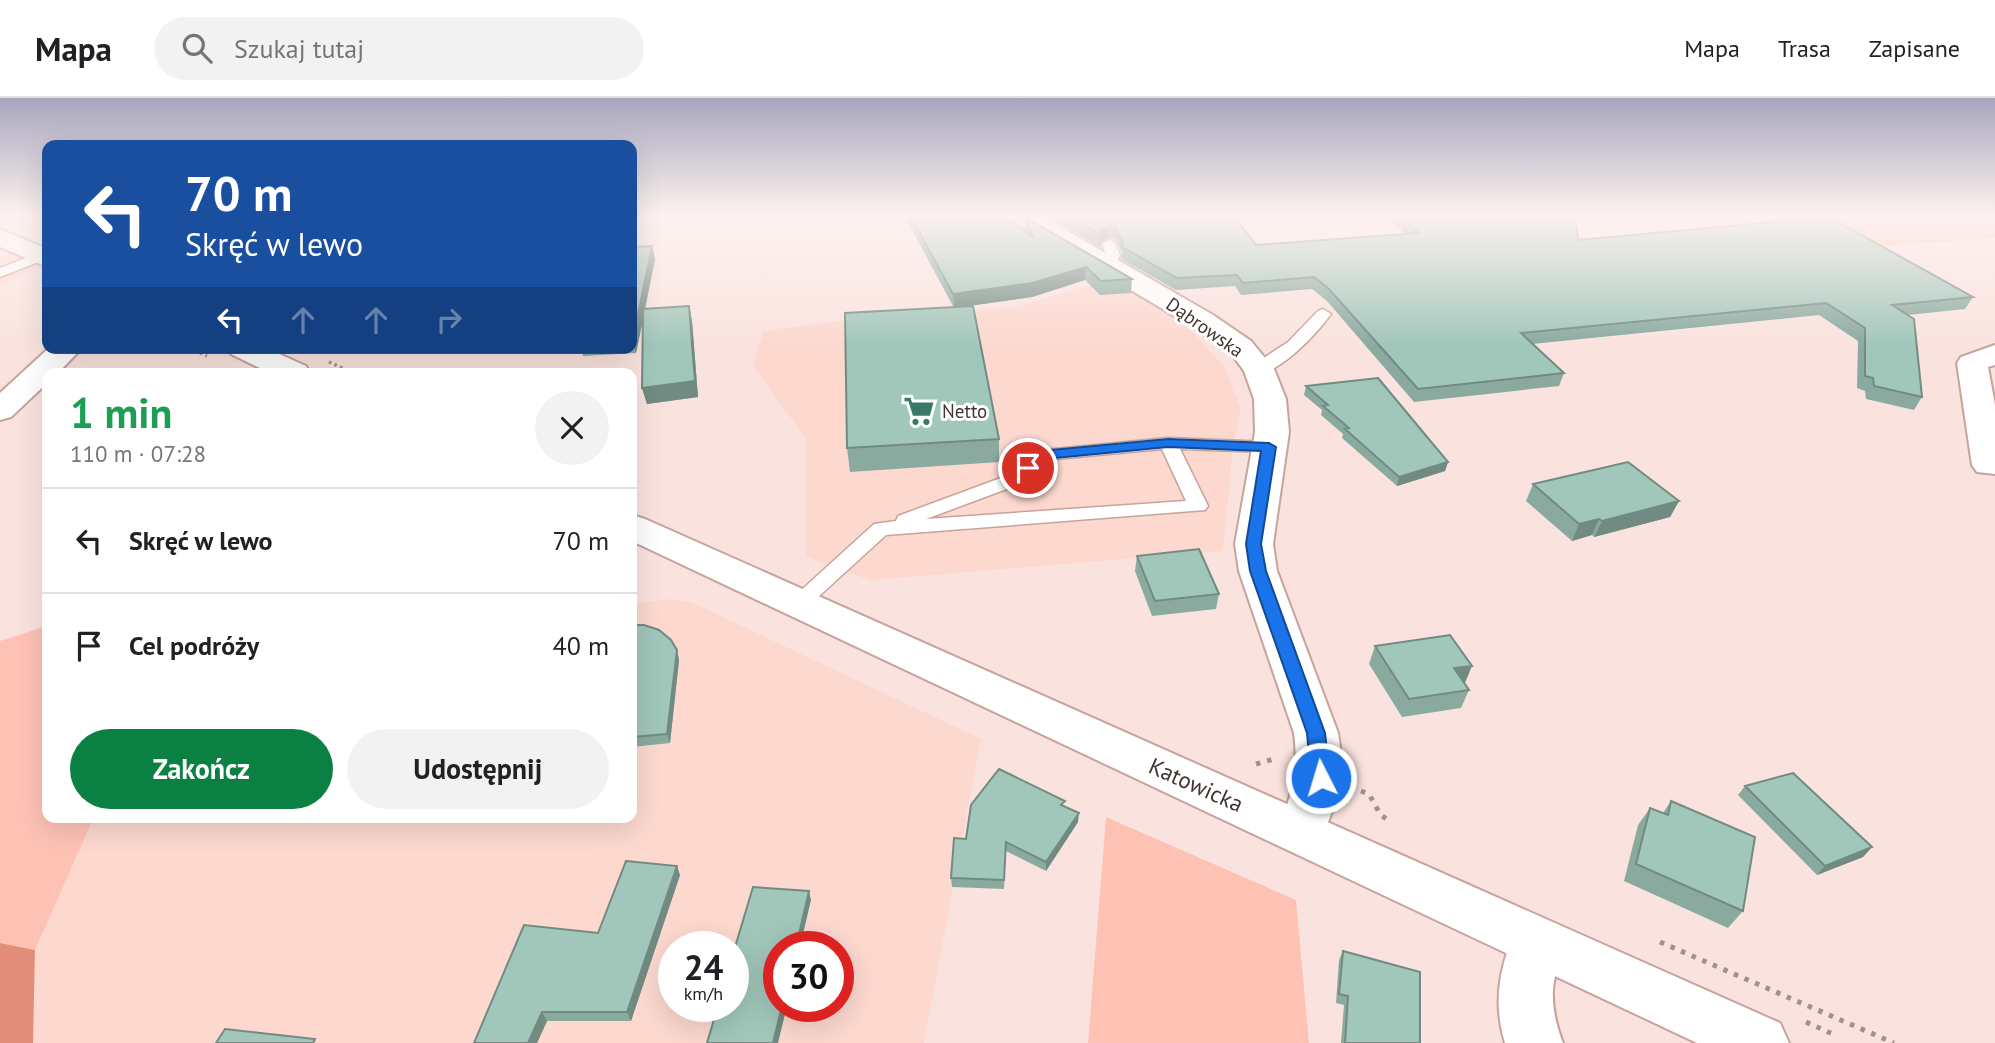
<!DOCTYPE html>
<html lang="pl">
<meta charset="utf-8">
<style>
body{margin:0;font-family:"PT Sans",sans-serif;background:#f2f2f2;color:#202124;height:100vh;display:flex;flex-direction:column;font-size:26px;white-space:nowrap}
*{box-sizing:border-box;margin:0}
p{font-size:23px;color:#757577}
.icon{flex:none;width:38px;height:38px;fill:none;stroke:currentColor;stroke-width:2;stroke-linecap:round;stroke-linejoin:round}
.map{position:relative;flex:1;overflow:hidden}
.side{position:absolute;left:42px;top:270px;width:595px;height:455px;display:flex;flex-direction:column;background:#fff;border-radius:14px;box-shadow:0 7px 28px #0002}
.side>*{flex:none}
.hud{position:absolute;left:42px;top:42px;width:595px;height:214px;border-radius:14px;box-shadow:0 7px 28px #0002;background:#1a4fa0;color:#fff;overflow:hidden}
.speed{position:absolute;left:658px;top:833px;display:flex;gap:14px;font-size:35px;font-weight:700;text-align:center}
.speed>*{display:grid;place-content:center;width:91px;height:91px;border-radius:50%;background:#fff;box-shadow:0 7px 28px #0002;line-height:1}
.speed small{font-size:18px;font-weight:400}
.speed .limit{border:10px solid #d22;background:#fff;color:#111}
.pin{position:absolute;display:grid;place-items:center;width:60px;height:60px;color:#fff;margin:-30px;border:4px solid #fff;border-radius:50%;box-shadow:0 2px 7px #0007}
.me{position:absolute;width:77px;margin:-38px;rotate:355deg;stroke-linejoin:round;filter:drop-shadow(0 0 5px #0008)}
.turn{display:flex;align-items:center;gap:24px;height:147px;padding:0 28px;font-size:32px}
.turn .icon{width:91px;height:91px;stroke-width:2.5}
.turn b{display:block;font-size:49px;line-height:60px}
.lanes{display:flex;align-items:center;height:66px;padding:0 28px;background:#0003;justify-content:center;gap:35px;direction:ltr}
.lanes .off{opacity:.35}
.round{display:grid;place-items:center;flex:none;width:74px;height:74px;border-radius:37px;background:#f2f2f2}
.summary{display:flex;align-items:center;justify-content:space-between;height:119px;padding:0 28px}
h1{font-size:42px;font-weight:700;line-height:52px;color:#1e9e55}
.cta{display:flex;gap:14px;margin-top:auto;padding:14px 28px}
.cta a{flex:1;height:80px;border-radius:42px;background:#0b8043;color:#fff;font-size:28px;font-weight:700;line-height:80px;text-align:center}
.cta a+a{background:#f2f2f2;color:#202124}
ul{padding:0;list-style:none}
li{display:flex;align-items:center;gap:21px;height:105px;padding:0 28px;border-top:2px solid #e0e0e0}
li div{flex:1}
li b{display:block;font-size:26px}
li em{font-style:normal}
header{display:flex;align-items:center;gap:42px;box-sizing:border-box;height:98px;padding:0 35px;background:#fff;border-bottom:2px solid #e0e0e0}
header strong{font-size:33px}
nav{display:flex;gap:38px;margin-inline-start:auto;font-size:24px}
.search{width:490px;height:63px;background:#f2f2f2;display:flex;align-items:center;gap:18px;box-sizing:border-box;padding:0 24px;border-radius:38px;color:#757577;font-size:26px}
.map>svg:first-child{display:block}
</style>
<header>
<strong>Mapa</strong>
<div class="search"><svg class="icon" aria-label="search" viewBox="0 0 24 24"><circle cx="10" cy="10" r="6"/><path d="M15 15l6 6"/></svg>Szukaj tutaj</div>
<nav><a>Mapa</a><a>Trasa</a><a>Zapisane</a></nav>
</header>
<div class="map">
<svg width="1995" height="945" viewBox="0 0 1995 945">
<rect width="100%" height="100%" fill="#fae3de"/>
<path fill="#fcd8cf" fill-rule="evenodd" d="M22,150L47,161V167L0,187V158Z
M1109,182L1155,208L1194,235L1226,271L1241,313L1233,348L1223,453L870,482L806,459V341L753,268L763,233L872,219L1014,209Z
M670,501L691,504L981,641L924,945H33L35,852L94,719H632V506ZM674,849H733V908H674ZM779,849H838V908H779Z"/>
<path fill="#fec2b5" d="M1807,117H1995V140L1865,149Z
M47,528V719H94L35,852L0,845V543Z
M1106,719L1296,802L1309,945H1088Z"/>
<path fill="#e28d7a" d="M0,845L35,852L33,945H0Z"/>
<g fill="none" stroke-linecap="round" stroke-linejoin="round">
<g stroke="#c6a39b" stroke-width="3">
<path id="service" d="M1109,142L1114,143L1120,157L1115,170L1110,171L1103,167L1106,157L1102,146Z
M41,154L47,157L46,161L0,179V170Z
M1323,211L1331,216C1318,234 1277,280 1253,275L1251,271L1253,267L1288,244L1318,213Z
M1168,340L1269,344L1278,349L1269,354L1180,351L1208,408L1205,412L886,437L805,511L797,514L789,511L786,506L874,426L896,423L898,418L998,381L1044,352ZM1162,351L1186,403L926,421L1012,389L1056,361Z"/>
</g>
<g stroke="#c6a39b" stroke-width="4">
<path id="minor" d="M1010,117H1040L1213,217L1251,243L1274,271L1286,301L1289,334L1273,446L1277,473L1338,635C1346,678 1336,710 1317,749L1300,755L1283,749L1276,734C1292,700 1299,672 1294,635L1239,473L1235,446L1255,334L1254,301L1244,273L1231,255L1193,229L1013,122Z
M1995,247V267L1988,269L1995,307V376L1977,374L1972,367L1957,265L1961,259Z
M49,250H82L58,275H47V285L11,319L0,322V295Z
M1537,819L1556,827C1568,854 1556,862 1553,891C1552,910 1556,927 1563,945H1505C1492,903 1500,866 1518,827Z"/>
</g>
<g stroke="#c6a39b" stroke-width="4">
<path id="tertiary" d="M0,131L47,151V169L0,149Z
M226,250H266L306,268L310,275H270L231,256Z
M632,417L645,421L1780,925L1789,945H1697L632,443Z"/>
</g>
<path stroke="#a3908c" stroke-width="3.5" stroke-dasharray="2.5 3.5" stroke-linecap="butt" d="M189,250L207,258
M329,264L354,275"/>
<path stroke="#a3908c" stroke-width="5" stroke-dasharray="4.5 7" stroke-linecap="butt" d="M1256,666L1274,661
M1361,693L1369,696L1380,716L1390,724
M1660,844L1894,945
M1806,924L1837,938"/>
<use href="#service" fill="#fff" fill-rule="evenodd"/>
<use href="#minor" fill="#fff" fill-rule="evenodd"/>
<use href="#tertiary" fill="#fff" fill-rule="evenodd"/>
</g>
<path fill="#8aaaa0" d="M904,117H1001L1025,134V119L1132,181L1131,195L1100,197L1085,182L1032,199L962,209L999,341V364L850,374L847,350L954,210Z
M1046,117H1233L1256,147L1405,136L1387,117H1575L1578,142L1973,199L1965,211L1908,217L1922,299L1914,312L1866,301L1865,293L1857,290L1858,243L1819,217L1532,246L1564,275L1559,288L1414,304L1327,203L1312,191L1241,197L1235,188L1176,192L1121,161L1122,155L1115,140H1108L1101,144L1100,149Z
M652,148L655,161L645,211L689,208L692,223L698,299L647,306L642,290L643,222L636,255L583,258L581,250H632V149Z
M1306,288L1448,364L1445,373L1397,388L1342,340L1343,336L1321,317L1322,312L1304,297Z
M1533,386L1679,403L1670,419L1594,439L1592,437L1572,443L1526,403Z
M1137,458L1219,496L1216,511L1152,518L1135,473Z
M632,527L677,552L679,562L670,645L632,649Z
M1375,548L1469,592L1461,610L1402,619L1369,566Z
M1745,688L1872,749L1863,759L1817,777L1738,697Z
M1671,703L1743,813L1728,830L1624,783L1638,727L1650,710L1663,715Z
M1064,709L1078,724L1046,773L1006,753L1004,791L952,789L951,780L966,741Z
M680,777L631,923H547L537,945H474Z
M1343,853L1420,945H1341L1344,907L1336,905L1339,862Z"/>
<path fill="#718b82" d="M1109,128L1108,140L1101,144V132Z
M652,148L655,161L636,255L633,241Z
M1086,169L1085,182L1032,199L954,210L953,196Z
M689,208L692,223L698,299L647,306L642,290Z
M1448,364L1445,373L1397,388L1399,379Z
M1679,403L1670,419L1594,439L1602,423Z
M1599,421L1592,437L1572,443L1579,426Z
M677,552L679,562L670,645L667,636Z
M1472,568L1465,585L1454,570Z
M1079,715L1078,724L1046,773V764Z
M1872,749L1863,759L1817,777L1825,768Z
M677,768L680,777L631,923L627,914Z
M809,793L811,802L800,849H796Z
M782,908H787L778,945H773Z
M542,914L547,923L537,945H528Z"/>
<path fill="#a1c6ba" stroke="#718b82" stroke-width="2" d="M910,117H1001L1033,139L1025,119L1132,181L1101,183L1086,169L1032,185L953,196Z
M1066,117H1233L1256,147L1419,135L1401,117H1575L1578,142L1829,119L1973,199L1892,207L1914,221L1922,299L1874,288L1873,280L1865,278V230L1826,205L1521,235L1564,275L1418,291L1329,191L1314,179L1243,185L1237,177L1177,180L1122,149L1123,144L1115,129L1109,128L1101,132V137Z
M652,148L633,241H632V149Z
M689,208L695,283L642,290L643,211Z
M973,208L999,341L847,350L845,215Z
M1378,280L1448,364L1399,379L1345,331L1349,330L1323,308L1328,307L1306,288Z
M1628,364L1679,403L1602,423L1599,421L1579,426L1533,386Z
M1199,451L1219,496L1155,503L1137,458Z
M632,527H644L659,532L671,542L677,552L667,636L632,639Z
M1450,537L1472,568L1454,570L1469,592L1409,601L1375,548Z
M999,671L1065,703L1061,707L1079,715L1046,764L1006,744L1004,782L951,780L954,740L966,741L971,707Z
M1793,675L1872,749L1825,768L1745,688Z
M1671,703L1755,739L1743,813L1636,766L1650,710L1668,717Z
M626,763L677,768L627,914H542L528,945H474L524,827L598,835Z
M753,789L809,793L796,849H779V908H782L773,945H707L718,908H733V856Z
M1343,853L1420,874V945H1345L1348,898L1339,896Z
M225,931L315,941L313,945H216Z"/>
<linearGradient id="sky" x2="0" y2="1"><stop stop-color="#a8a6be"/><stop offset="0.47" stop-color="#fdf2f0"/><stop offset="1" stop-color="#fdf2f0" stop-opacity="0"/></linearGradient>
<rect width="1995" height="249" fill="url(#sky)"/>
<path fill="#1a73e8" stroke="#114b97" stroke-width="2" d="M1168,341L1269,345L1276,349L1261,446L1266,473L1325,635L1330,680L1328,685L1321,687L1314,685L1311,680L1307,635L1250,473L1246,446L1261,353L1168,349L1055,360L1028,375L1021,370L1051,352Z"/>
<defs>
<g id="supermarket-bare" transform="scale(2.415)"><path d="M-6-5.5h2.5l.6 2H6L4.5 2H-2.5L-4.4-4H-6ZM-1.5 3.2a1.3 1.3 0 1 0 .1 0ZM3 3.2a1.3 1.3 0 1 0 .1 0Z" fill="#397968" stroke="#fff" stroke-width="2.5" paint-order="stroke"/></g>
</defs>
<g fill-rule="evenodd">
<use href="#supermarket-bare" x="919" y="313"/>
</g>
<g text-anchor="middle" stroke-width="6" stroke-linejoin="round" paint-order="stroke">
<g font-size="19" fill="#433532" stroke="#fff">
<text transform="translate(1205 229) rotate(35)" y="7">Dąbrowska</text>
</g>
<g font-size="19" fill="#433532" stroke="#fff" text-anchor="start">
<text x="942" y="320">Netto</text>
</g>
<g font-size="23" fill="#433532" stroke="#fff">
<text transform="translate(1196 687) rotate(24)" y="8">Katowicka</text>
</g>
</g>
</svg>
<div class="speed"><div>24<small>km/h</small></div><div class="limit">30</div></div>
<div class="pin" style="left:1028px;top:370px;background:#d93025"><svg class="icon" aria-label="arrive" viewBox="0 0 24 24"><path d="M6 21V4h12l-3 4 3 4H6"/></svg></div>
<svg class="me" style="left:1321px;top:680px" viewBox="-20 -20 40 40"><circle r="17" fill="#1a73e8" stroke="#fff" stroke-width="3"/><path d="M0-11L8 9 0 5-8 9z" fill="#fff"/></svg>
<div class="hud">
<div class="turn"><svg class="icon" aria-label="left" viewBox="0 0 24 24"><path d="M17 20v-9H6M10 6l-5 5 5 5"/></svg><div><b>70 m</b>Skręć w lewo</div></div>
<div class="lanes"><svg class="icon" aria-label="left" viewBox="0 0 24 24"><path d="M17 20v-9H6M10 6l-5 5 5 5"/></svg><svg class="icon off" aria-label="ahead" viewBox="0 0 24 24"><path d="M12 20V5M6 11l6-6 6 6"/></svg><svg class="icon off" aria-label="ahead" viewBox="0 0 24 24"><path d="M12 20V5M6 11l6-6 6 6"/></svg><svg class="icon off" aria-label="right" viewBox="0 0 24 24"><path d="M7 20v-9h11M14 6l5 5-5 5"/></svg></div>
</div>
<section class="side">
<div class="summary"><div><h1>1 min</h1><p>110 m · 07:28</p></div><a class="round"><svg class="icon" aria-label="close" viewBox="0 0 24 24"><path d="M6 6l12 12M18 6L6 18"/></svg></a></div>
<ul>
<li><svg class="icon" aria-label="left" viewBox="0 0 24 24"><path d="M17 20v-9H6M10 6l-5 5 5 5"/></svg><div><b>Skręć w lewo</b></div><em>70 m</em></li>
<li><svg class="icon" aria-label="arrive" viewBox="0 0 24 24"><path d="M6 21V4h12l-3 4 3 4H6"/></svg><div><b>Cel podróży</b></div><em>40 m</em></li>
</ul>
<div class="cta"><a>Zakończ</a><a>Udostępnij</a></div>
</section>
</div>
